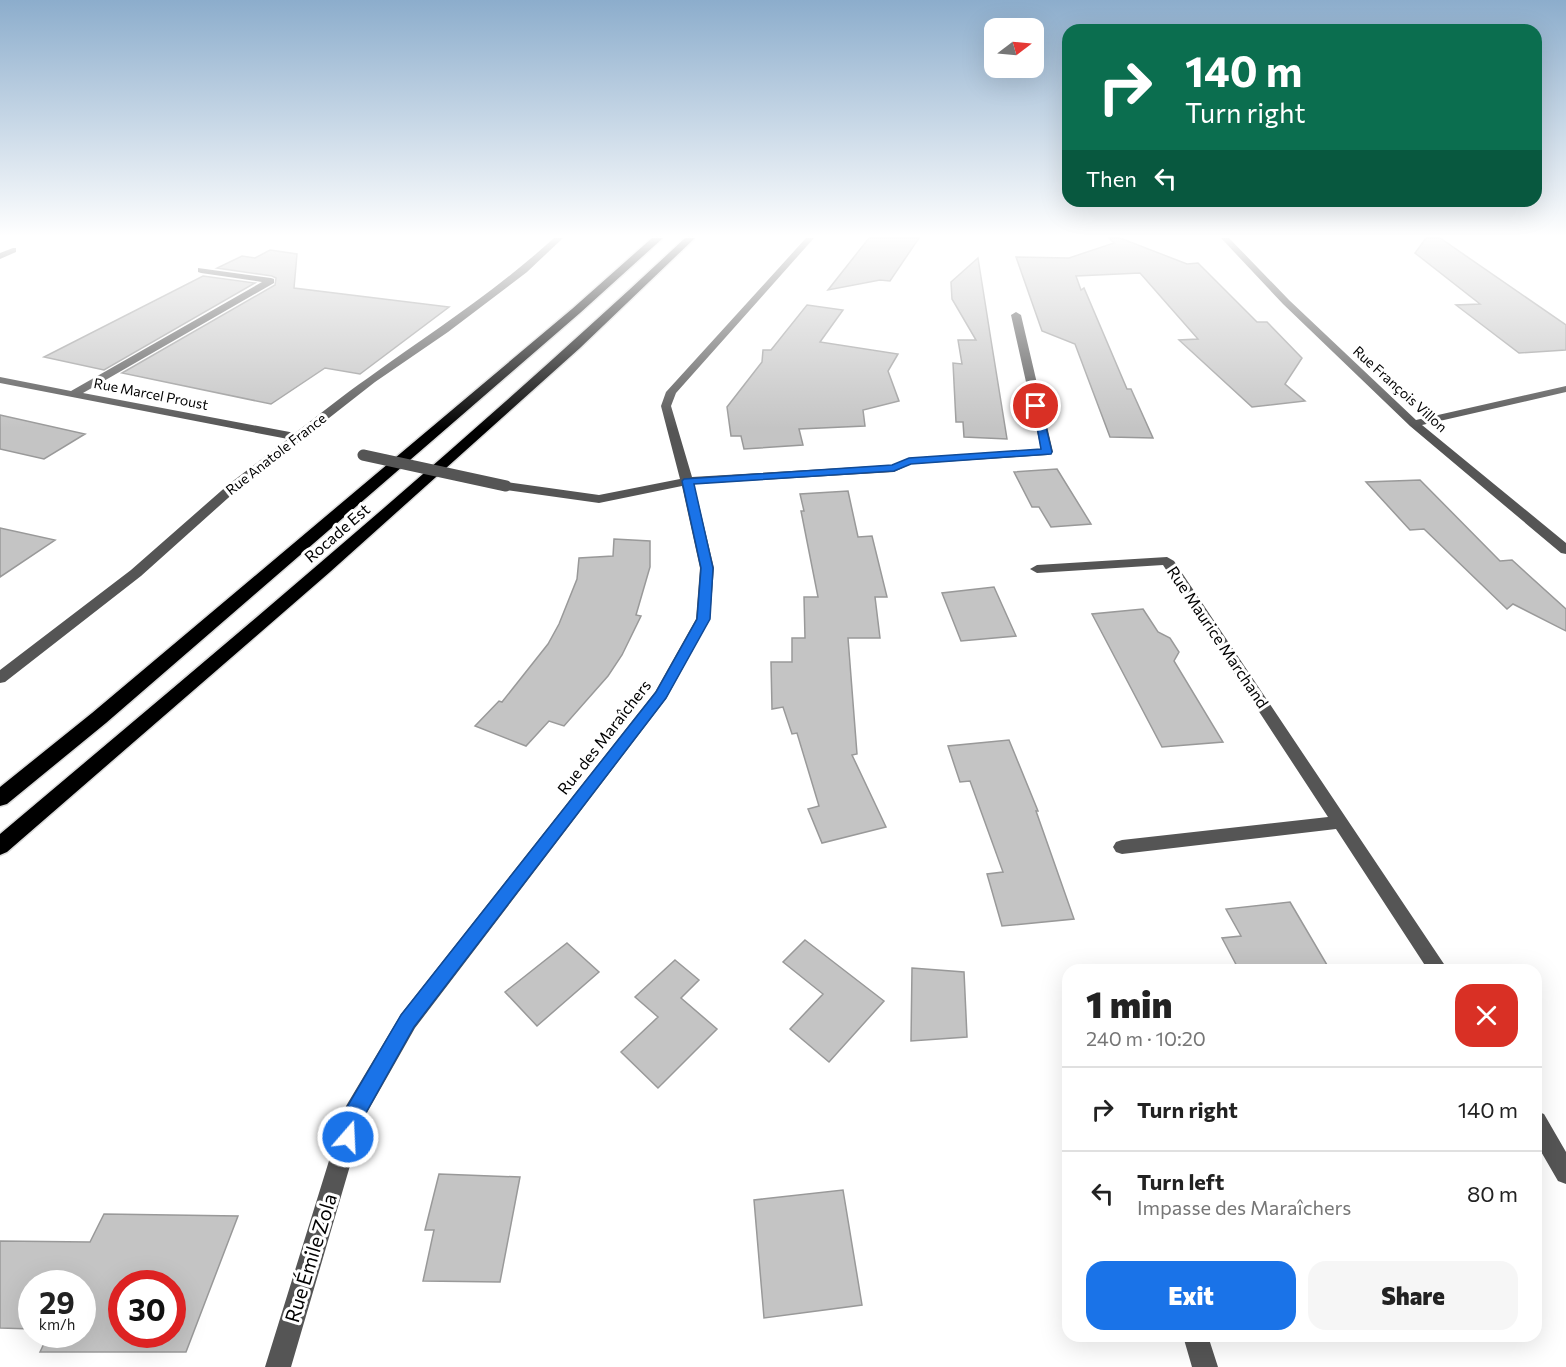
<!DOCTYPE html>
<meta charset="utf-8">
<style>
body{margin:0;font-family:Commissioner,sans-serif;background:#f6f6f6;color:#222;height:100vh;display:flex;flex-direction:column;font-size:22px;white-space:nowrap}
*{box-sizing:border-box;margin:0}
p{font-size:20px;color:#767676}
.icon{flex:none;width:33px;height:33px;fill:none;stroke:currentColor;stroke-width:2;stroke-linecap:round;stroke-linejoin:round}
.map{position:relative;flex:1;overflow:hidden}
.side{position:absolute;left:1062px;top:964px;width:480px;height:378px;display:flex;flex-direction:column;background:#fff;border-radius:18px;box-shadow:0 6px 24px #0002}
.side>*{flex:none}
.hud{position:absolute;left:1062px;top:24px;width:480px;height:183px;border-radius:18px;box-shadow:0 6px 24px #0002;background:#0b6e4f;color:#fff;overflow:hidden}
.needle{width:39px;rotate:74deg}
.controls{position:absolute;left:984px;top:18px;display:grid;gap:12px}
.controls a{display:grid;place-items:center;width:60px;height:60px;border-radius:12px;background:#fff;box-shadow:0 6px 24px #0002;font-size:30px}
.speed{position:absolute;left:18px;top:1270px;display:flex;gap:12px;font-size:30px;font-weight:700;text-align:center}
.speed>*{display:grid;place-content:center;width:78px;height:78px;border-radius:50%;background:#fff;box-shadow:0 6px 24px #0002;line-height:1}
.speed small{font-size:15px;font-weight:400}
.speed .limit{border:9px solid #d22;background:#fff;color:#111}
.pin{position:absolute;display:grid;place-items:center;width:51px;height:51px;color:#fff;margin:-26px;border:3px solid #fff;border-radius:50%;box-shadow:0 2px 6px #0007}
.me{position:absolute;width:66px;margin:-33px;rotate:19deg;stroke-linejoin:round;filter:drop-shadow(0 0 4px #0008)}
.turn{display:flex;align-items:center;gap:21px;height:126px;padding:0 24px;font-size:27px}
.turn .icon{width:78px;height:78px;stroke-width:2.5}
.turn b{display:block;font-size:42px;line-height:51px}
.then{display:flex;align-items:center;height:57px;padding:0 24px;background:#0003;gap:12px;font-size:22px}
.round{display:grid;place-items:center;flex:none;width:63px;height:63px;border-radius:18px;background:#f6f6f6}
.overview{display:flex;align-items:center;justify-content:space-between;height:102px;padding:0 24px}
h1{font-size:36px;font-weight:800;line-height:45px}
.action{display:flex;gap:12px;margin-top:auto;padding:12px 24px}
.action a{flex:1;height:69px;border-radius:18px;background:#1a73e8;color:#fff;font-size:24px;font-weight:800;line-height:69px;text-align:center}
.action a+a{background:#f6f6f6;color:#222}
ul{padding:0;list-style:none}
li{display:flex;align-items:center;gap:18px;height:84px;padding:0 24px;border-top:2px solid #e0e0e0}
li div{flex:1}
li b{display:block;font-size:22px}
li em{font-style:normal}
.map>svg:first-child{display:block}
</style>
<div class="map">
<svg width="1566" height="1367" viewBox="0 0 1566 1367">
<rect width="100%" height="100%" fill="#fff"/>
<path fill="#c4c4c4" stroke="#999" stroke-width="1.5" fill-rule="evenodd" d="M869,238H919L890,281L880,280L828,290Z
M1109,238H1120L1187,264L1198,263L1257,322H1267L1302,358L1285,384L1305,401L1252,407L1179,340L1198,339L1140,273L1076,276L1081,290L1084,288L1127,389H1131L1153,438L1110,437L1075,344L1042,331L1016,257L1069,258L1114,243Z
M1426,238H1440L1566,325V350L1519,353L1456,305L1480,304L1415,253Z
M270,250L297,254L294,288L449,307L360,374L325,368L271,404L122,373L275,285L276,278L272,276L217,268L242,256L255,258Z
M978,258L991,340L1007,439L964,437L963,422H956L953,363L962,364L958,340H976L952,299L951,282Z
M203,276L255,283L104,370L44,357Z
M807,305L843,310L820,342L898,354L888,371L899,401L863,410L865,426L799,429L803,445L744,449L741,436H731L727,407L762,362L763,350H771Z
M0,415L85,434L44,459L0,449Z
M1057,469L1091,524L1051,527L1039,507H1032L1014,472Z
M1420,480L1500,561L1512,560L1566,609V631L1513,604L1507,609L1424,529L1410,530L1366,482Z
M848,491L858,537L872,536L887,597H875L880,638H848L857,754L852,755L886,827L822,843L808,809L819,806L797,733L792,734L783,707L772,709L771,662H792V638H805L804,597H818L801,511H804L800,494Z
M0,528L55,540L0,577Z
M614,539L650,541V567L636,615L641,616L622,655L608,676L564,726L549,721L526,746L475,726L499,701L502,702L548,644L559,624L577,579L579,558L613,556Z
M994,587L1016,636L961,641L942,593Z
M1143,609L1158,632L1170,638L1179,652L1174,661L1223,742L1162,747L1092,614Z
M1009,740L1038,811H1036L1074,919L1002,926L987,874L1003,872L970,781L960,782L948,746Z
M1290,902L1330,970H1239L1222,938L1241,936L1226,909Z
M805,940L884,1001L829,1062L790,1029L823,994L783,962Z
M567,943L599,972L537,1026L505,992Z
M675,960L699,980L681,998L717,1029L658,1088L621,1052L658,1017L635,997Z
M912,968L964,972L967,1037L911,1041Z
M439,1174L520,1177L500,1282L423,1281L434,1230H425Z
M843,1190L862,1305L764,1318L754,1200Z
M104,1214L238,1216L186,1352H40L48,1335H82V1284H32V1329L0,1328V1241L90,1242ZM122,1284H172V1335H122Z"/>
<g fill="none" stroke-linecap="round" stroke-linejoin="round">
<g stroke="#dbdbdb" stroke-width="3">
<path id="highway" d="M652,238H663L580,313L106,723L7,804L0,806V787L92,713L572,309Z
M685,238H695L580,348L330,572L7,852L0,855V834C231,639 464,445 685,238Z"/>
</g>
<path fill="#555" fill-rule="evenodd" d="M554,238H563L527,272L448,332L375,382L237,490L141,576L5,682L0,683V670L131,570L229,484L288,439L0,383V377L71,391L262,282L201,273L198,272V268L271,278L274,279V283L83,393L295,433C319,415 343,395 368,378C432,332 496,291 554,238Z
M806,238H814L676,393L671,406L692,477L892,465L909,458L1041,449L1011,315L1016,312L1021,315L1053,452L1047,455L911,464L894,472L694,484L714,568L710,619L666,699L415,1028L364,1118L291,1367H265L346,1106L401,1014L655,692L696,619L700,568L682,486L599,503L506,490L500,486L506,482L599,495L680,479L661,406L666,392Z
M1221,238H1229L1289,300L1416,420L1566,386V392L1422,425L1566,543V554L1561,553L1410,426L1283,304Z
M13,248H16V252L0,259V253Z
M1167,557L1174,561L1448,970H1428L1336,829L1122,854L1116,852L1113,847L1116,842L1122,840L1328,817L1163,565L1037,573L1030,569L1037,565Z
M1536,1111L1544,1114L1566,1152V1184L1558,1181L1536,1143Z
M1183,1336H1208L1218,1367H1192Z"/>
<use href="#highway" fill="#000" fill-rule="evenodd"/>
<path stroke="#555" stroke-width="11" d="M363,455L506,486"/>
</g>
<linearGradient id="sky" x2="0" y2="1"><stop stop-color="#8cadcc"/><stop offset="0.55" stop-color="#fff"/><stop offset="1" stop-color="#fff" stop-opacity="0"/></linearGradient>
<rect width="1566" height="429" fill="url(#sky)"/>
<path fill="#1a73e8" stroke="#114b97" stroke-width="1.5" d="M1033,404L1041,406L1052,452L1051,454L911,464L894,471L694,484L713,568L710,619L666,698L414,1027L363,1118L355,1144L348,1147L340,1144L338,1137L347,1107L401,1015L656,692L697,619L701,568L682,481L684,479L892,465L909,458L1041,449Z"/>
<g text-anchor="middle" stroke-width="6" stroke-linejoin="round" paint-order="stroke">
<g font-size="14" fill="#000" stroke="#fff">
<text transform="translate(1400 389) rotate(42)" y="5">Rue François Villon</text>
<text transform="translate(151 394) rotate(11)" y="5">Rue Marcel Proust</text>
<text transform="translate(276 454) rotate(-38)" y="5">Rue Anatole France</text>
</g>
<g font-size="16" fill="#000" stroke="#fff">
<text transform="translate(337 533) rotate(-41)" y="6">Rocade Est</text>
<text transform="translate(1218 637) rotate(56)" y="6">Rue Maurice Marchand</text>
<text transform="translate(604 737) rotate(-52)" y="6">Rue des Maraîchers</text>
</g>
<g font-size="20" fill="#000" stroke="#fff">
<text transform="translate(311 1258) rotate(-73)" y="7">Rue Émile Zola</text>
</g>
</g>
</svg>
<div class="controls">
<a><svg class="needle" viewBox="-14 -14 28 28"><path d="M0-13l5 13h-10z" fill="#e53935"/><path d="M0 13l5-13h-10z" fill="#767676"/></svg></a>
</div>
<div class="speed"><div>29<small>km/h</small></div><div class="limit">30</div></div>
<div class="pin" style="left:1036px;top:406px;background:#d93025"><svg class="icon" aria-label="arrive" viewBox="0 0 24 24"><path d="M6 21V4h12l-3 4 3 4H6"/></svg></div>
<svg class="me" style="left:348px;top:1137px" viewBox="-20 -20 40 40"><circle r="17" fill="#1a73e8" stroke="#fff" stroke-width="3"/><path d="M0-11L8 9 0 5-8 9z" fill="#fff"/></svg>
<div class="hud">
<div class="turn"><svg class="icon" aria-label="right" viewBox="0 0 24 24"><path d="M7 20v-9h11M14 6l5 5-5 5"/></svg><div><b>140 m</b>Turn right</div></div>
<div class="then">Then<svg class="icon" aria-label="left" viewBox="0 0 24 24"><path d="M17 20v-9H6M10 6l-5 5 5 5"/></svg></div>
</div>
<section class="side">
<div class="overview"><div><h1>1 min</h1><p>240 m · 10:20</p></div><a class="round" style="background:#d93025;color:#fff"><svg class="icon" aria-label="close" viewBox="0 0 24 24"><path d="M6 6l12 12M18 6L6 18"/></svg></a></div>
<ul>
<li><svg class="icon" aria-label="right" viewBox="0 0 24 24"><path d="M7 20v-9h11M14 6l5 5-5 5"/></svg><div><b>Turn right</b></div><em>140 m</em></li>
<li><svg class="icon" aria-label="left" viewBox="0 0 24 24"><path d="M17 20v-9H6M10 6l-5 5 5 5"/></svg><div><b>Turn left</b><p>Impasse des Maraîchers</p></div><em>80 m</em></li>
</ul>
<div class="action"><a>Exit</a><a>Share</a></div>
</section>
</div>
